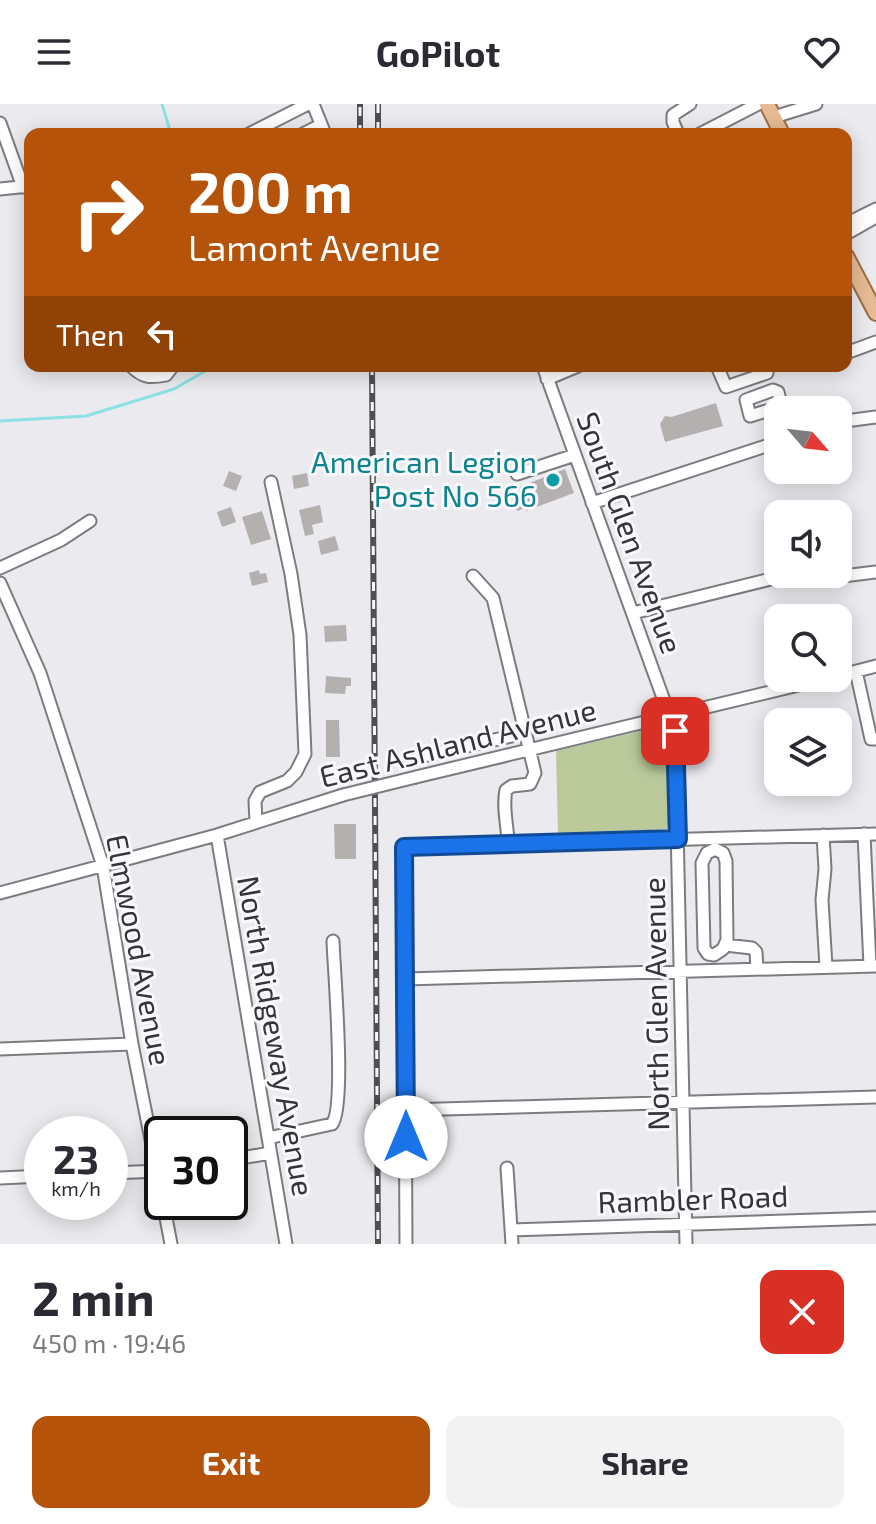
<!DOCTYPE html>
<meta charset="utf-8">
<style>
body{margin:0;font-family:"Exo 2",sans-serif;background:#f2f2f3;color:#2b2b33;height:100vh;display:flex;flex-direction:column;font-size:30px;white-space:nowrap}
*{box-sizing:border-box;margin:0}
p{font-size:26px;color:#7c7c81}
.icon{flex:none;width:44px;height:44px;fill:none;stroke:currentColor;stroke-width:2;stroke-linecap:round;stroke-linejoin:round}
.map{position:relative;height:1140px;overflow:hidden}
.panel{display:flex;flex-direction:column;background:#fff;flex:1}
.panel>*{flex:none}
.guide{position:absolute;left:24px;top:24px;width:828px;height:244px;border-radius:16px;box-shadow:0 4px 20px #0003;background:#b45309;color:#fff;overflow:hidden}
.needle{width:52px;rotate:118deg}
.buttons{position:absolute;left:764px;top:292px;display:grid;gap:16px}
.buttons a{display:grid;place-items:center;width:88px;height:88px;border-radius:16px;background:#fff;box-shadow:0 4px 20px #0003;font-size:40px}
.speed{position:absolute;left:24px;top:1012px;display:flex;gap:16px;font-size:40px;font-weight:700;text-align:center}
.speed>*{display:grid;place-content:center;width:104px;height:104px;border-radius:50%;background:#fff;box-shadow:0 4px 20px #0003;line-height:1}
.speed small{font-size:20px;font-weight:400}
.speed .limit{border:4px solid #111;border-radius:12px;background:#fff;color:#111}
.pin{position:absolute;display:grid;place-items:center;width:68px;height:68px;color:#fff;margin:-34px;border-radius:16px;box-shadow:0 4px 12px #0006}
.me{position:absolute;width:88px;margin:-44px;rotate:0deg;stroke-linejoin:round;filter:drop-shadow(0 0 6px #0008)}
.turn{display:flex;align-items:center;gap:28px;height:168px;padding:0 32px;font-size:36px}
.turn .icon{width:104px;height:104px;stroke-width:2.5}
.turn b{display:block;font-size:56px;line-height:68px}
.then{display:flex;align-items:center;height:76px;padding:0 32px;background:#0003;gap:16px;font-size:30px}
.round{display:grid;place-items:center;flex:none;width:84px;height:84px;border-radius:16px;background:#f2f2f3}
.summary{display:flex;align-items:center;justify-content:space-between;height:136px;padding:0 32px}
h1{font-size:48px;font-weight:700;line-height:60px}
.action{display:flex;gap:16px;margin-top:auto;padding:16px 32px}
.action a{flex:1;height:92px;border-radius:16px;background:#b45309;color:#fff;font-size:32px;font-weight:700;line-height:92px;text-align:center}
.action a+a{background:#f2f2f3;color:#2b2b33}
header{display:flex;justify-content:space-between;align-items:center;height:104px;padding:0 32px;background:#fff;font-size:36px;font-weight:700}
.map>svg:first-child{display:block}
</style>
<header><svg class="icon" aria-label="menu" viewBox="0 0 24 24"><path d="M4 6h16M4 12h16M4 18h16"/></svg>GoPilot<svg class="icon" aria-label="heart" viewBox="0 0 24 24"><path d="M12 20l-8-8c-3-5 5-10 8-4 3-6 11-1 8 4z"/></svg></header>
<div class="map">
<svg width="876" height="1140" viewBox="0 0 876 1140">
<rect width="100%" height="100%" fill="#ebebef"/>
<path fill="#bac99a" d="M661,622L666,625L669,725L558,731L556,647Z"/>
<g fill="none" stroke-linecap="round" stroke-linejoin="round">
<path stroke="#8be1e4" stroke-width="3" d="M162,0L171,30
M0,317L86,312L174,285L214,262"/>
</g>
<path fill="#b4b0b0" d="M716,299L723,322L665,338L660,320L665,312L671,313Z
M565,365L574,389L526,407L525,404L517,407L509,387Z
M229,367L242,372L236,387L223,382Z
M307,369L309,382L294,385L292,372Z
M320,401L323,418L312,421L314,430L305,432L299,406Z
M231,403L236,418L222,423L217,408Z
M262,407L271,435L251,441L242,413Z
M335,432L339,446L321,451L318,437Z
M259,466L260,470L266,469L268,478L252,482L249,469Z
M346,521L347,537L325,538L324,522Z
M326,572L351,574V582H346L345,590L325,589Z
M326,616H339L340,653H326Z
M334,720H356V755H335Z"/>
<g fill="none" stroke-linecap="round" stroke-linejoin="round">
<g stroke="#7c7c80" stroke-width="15">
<path id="minor" d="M313,0L325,30
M774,13L816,0
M0,19L23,83
M249,30L308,0
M303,30L321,21
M678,30L673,18V11L690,0
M700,30L758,0
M0,85L29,82
M846,120L876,105
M846,130L876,113
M846,249L876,238
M131,262C143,274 150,274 166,271L173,262
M543,262L675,627L686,1140
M717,262L726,283L767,269L765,262
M547,275L578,262
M773,286L778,288L781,300L779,303L750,312L746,296Z
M766,308L771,310L778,333
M838,318L876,313
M517,370L575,351
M592,399L778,338
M0,464L61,436L90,417
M822,470L835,473L876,468
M473,472L493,494L535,669L530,680L512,682L506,686C502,704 508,722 508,740
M0,479L40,569L103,762L132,940L162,1091
M633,509L791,470
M856,567L871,635H876
M838,572L876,562
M406,656L525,629
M416,673L828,574
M256,718L255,697L260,688L287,677L296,668L305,650L300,531L291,470L271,378
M864,730L870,862
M217,731L286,1140
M823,731L825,765L822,796L826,863
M0,789L217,731L343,691
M725,841L752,844L756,848L757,865
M714,851L708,850L704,844L702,759L707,749L715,745
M714,851L723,845L727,836L726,757L723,749L715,745
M405,875L876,862
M0,945L132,940
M406,1006L876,993
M268,1034L332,1020C346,1003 334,867 333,837
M230,1056L270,1049
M507,1064L512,1140
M110,1069L161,1067
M0,1074L42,1072
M163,1098L171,1140
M511,1126L876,1114
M406,1140L404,743L876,730"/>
</g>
<g stroke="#9b6e44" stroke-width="18">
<path id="major" d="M767,0L782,30
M846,152L876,209"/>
</g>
<use href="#minor" stroke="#fff" stroke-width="11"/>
<use href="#major" stroke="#e5ba94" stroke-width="14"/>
<g stroke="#4e4f50" stroke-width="6">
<path id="rail" d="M378,0V30
M360,30V0
M372,262L378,1140"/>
</g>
<use href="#rail" stroke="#f8f9fc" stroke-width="3" stroke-dasharray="9" stroke-linecap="butt"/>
<g stroke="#7c7c80" stroke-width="15" stroke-linecap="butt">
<path id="minor-bridge" d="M343,691L416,673"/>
</g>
<use href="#minor-bridge" stroke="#fff" stroke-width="11"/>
</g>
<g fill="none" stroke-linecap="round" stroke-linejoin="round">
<g stroke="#114b97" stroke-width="20">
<path id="route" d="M406,1033L404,743L678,735L675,627"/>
</g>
<use href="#route" stroke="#1a73e8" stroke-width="14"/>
</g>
<circle fill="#0f9aa8" stroke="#f8f9fc" stroke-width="3" cx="553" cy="376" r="8"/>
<g text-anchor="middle" stroke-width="6" stroke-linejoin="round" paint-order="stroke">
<g font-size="30" fill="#0d838f" stroke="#f8f9fc" text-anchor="end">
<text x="537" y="369">American Legion<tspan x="537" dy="34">Post No 566</tspan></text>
</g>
<g font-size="30" fill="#343536" stroke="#f8f9fc">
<text transform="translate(629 429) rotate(70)" y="10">South Glen Avenue</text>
<text transform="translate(458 640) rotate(-14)" y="10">East Ashland Avenue</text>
<text transform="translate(138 846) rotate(79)" y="10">Elmwood Avenue</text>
<text transform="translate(657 900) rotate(-91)" y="10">North Glen Avenue</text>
<text transform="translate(275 932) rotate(80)" y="10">North Ridgeway Avenue</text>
<text transform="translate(693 1096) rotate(-2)" y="10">Rambler Road</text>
</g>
</g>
</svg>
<div class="buttons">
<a><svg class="needle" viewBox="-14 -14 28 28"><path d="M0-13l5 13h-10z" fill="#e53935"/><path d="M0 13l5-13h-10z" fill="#7c7c81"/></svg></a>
<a><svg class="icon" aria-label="sound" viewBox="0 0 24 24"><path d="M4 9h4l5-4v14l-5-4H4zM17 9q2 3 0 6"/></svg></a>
<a><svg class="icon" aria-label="search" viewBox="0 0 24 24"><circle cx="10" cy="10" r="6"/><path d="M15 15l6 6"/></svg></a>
<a><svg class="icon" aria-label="layers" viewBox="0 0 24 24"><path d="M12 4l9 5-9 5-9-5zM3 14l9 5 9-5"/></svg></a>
</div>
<div class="speed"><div>23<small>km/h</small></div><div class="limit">30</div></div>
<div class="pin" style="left:675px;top:627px;background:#d93025"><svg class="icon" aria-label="arrive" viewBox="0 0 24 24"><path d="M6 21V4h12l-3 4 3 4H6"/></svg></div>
<svg class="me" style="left:406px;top:1033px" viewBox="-20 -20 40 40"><circle r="19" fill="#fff"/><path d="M0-13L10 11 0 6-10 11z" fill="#1a73e8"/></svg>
<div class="guide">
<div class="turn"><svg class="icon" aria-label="right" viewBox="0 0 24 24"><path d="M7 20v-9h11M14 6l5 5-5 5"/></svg><div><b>200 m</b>Lamont Avenue</div></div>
<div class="then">Then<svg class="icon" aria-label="left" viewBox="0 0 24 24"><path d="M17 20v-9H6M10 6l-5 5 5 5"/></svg></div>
</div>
</div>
<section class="panel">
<div class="summary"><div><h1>2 min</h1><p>450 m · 19:46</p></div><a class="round" style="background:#d93025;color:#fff"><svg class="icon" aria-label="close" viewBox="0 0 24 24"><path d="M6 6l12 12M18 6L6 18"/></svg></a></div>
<div class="action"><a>Exit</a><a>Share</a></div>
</section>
